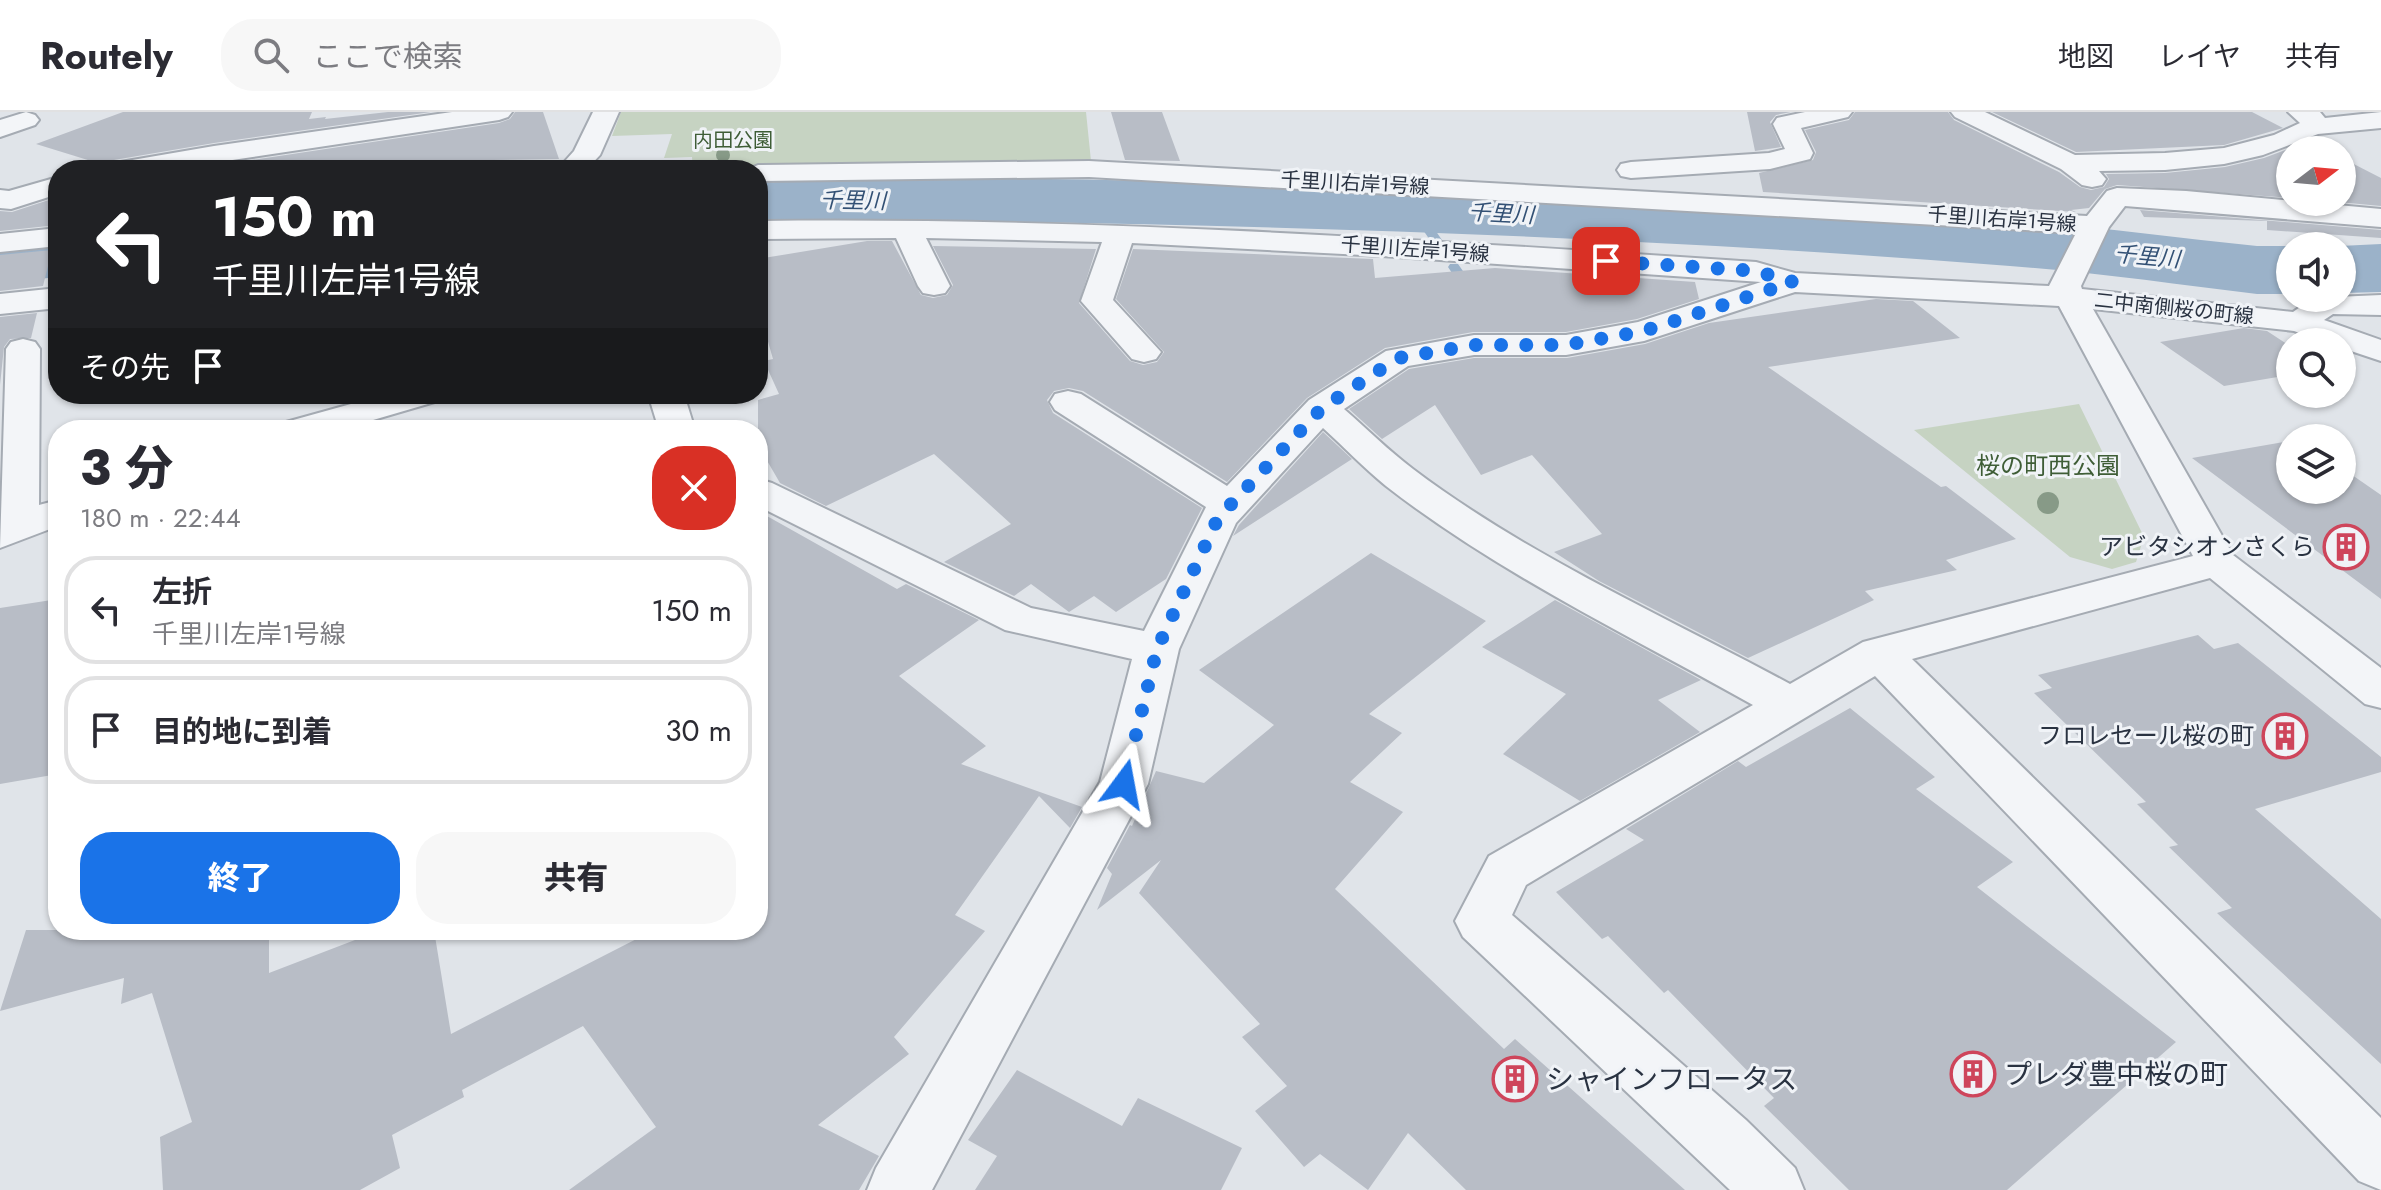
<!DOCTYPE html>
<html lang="ja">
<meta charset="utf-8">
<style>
body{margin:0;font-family:Jost,"Noto Sans JP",sans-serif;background:#f7f7f7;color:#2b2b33;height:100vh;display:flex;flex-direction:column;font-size:30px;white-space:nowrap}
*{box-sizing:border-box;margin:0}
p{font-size:26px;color:#7c7c81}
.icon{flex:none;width:44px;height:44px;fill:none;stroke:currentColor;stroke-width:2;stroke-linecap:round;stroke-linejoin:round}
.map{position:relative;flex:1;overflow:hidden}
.side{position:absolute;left:48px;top:308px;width:720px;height:520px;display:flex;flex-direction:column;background:#fff;border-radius:32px;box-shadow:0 2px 6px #0004}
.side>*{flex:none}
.guide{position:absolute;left:48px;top:48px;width:720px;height:244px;border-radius:32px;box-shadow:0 2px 6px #0004;background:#202124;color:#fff;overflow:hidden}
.needle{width:52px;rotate:74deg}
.controls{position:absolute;left:2276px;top:24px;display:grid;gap:16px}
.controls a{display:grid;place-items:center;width:80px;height:80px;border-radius:50%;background:#fff;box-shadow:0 2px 6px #0004;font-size:40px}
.pin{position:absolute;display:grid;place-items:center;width:68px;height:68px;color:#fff;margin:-34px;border-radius:16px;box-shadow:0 4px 12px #0006}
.me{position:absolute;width:88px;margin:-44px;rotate:13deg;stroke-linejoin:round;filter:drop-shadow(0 0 6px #0008)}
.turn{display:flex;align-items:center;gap:28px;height:168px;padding:0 32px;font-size:36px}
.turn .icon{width:104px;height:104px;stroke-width:2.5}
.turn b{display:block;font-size:56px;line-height:68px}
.then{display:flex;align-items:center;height:76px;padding:0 32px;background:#0003;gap:16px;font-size:30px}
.round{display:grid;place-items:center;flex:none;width:84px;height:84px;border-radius:32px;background:#f7f7f7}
.summary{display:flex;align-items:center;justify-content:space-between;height:136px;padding:0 32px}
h1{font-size:48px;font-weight:800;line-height:60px}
.cta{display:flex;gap:16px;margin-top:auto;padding:16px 32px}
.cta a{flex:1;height:92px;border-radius:32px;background:#1a73e8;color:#fff;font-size:32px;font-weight:800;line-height:92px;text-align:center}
.cta a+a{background:#f7f7f7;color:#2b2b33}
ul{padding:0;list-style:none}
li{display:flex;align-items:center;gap:24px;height:108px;margin:0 16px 12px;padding:0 16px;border:4px solid #e1e1e2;border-radius:32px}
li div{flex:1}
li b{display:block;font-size:30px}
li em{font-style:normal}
header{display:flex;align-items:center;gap:48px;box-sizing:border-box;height:112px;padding:0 40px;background:#fff;border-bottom:2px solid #e1e1e2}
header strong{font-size:38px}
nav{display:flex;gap:44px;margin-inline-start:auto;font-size:28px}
.search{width:560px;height:72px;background:#f7f7f7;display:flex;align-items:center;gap:20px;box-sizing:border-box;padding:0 28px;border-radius:32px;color:#7c7c81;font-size:30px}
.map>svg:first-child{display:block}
</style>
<header>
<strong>Routely</strong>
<div class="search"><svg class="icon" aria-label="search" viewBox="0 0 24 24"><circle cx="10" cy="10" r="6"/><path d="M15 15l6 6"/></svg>ここで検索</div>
<nav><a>地図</a><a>レイヤ</a><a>共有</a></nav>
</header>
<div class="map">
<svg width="2381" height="1078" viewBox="0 0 2381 1078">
<rect width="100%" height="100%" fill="#e0e4e9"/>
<path fill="#c6d3c2" d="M621,0H1086L1091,49L836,51L693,58L692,45L664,46L672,22L612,24Z
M2079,292L2144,425L2136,450L2112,457L2070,445L1914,318Z"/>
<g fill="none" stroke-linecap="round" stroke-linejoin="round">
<path fill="#9bb2c9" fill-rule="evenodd" d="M1410,93H1418L1444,131L1442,134H1434L1408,96Z
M1450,152H1458L1477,179L1476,182H1466L1448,155Z"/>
<path fill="#9bb2c9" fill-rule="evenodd" d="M758,64C1176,66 1593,77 2009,108C2092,114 2175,126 2257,134H2290V182H2257C2175,172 2092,160 2010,154C1593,121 1176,109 758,108Z
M58,119V165L0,171V125Z
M2381,132V180L2342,181V134H2340Z"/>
</g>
<path fill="#b8bdc6" d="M123,0H312L309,7L326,5L325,7L388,0H431L214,31L108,49L104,53L36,32Z
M515,0H543L559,47L493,48L488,58H185L499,11L510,7Z
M1111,0H1162L1180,49L1125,48Z
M1747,0H1791L1776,3L1770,10L1781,35L1755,39Z
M1855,0H1948L1954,8L2059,60L2080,75L2091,78L2104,75L2109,67L2106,62L2165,61L2225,55L2264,46L2309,29L2327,38H2290V86L2117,73L2105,77L2089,96L2071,98L2076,100L1763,80L1759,61L1813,48L1816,40L1805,18L1849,8Z
M1992,0H2252L2283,16L2224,33L2076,40Z
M2342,46L2381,66V94L2338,90H2342Z
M58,85V113L0,119V99L12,100Z
M2140,98L2381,118V126L2267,118V109L2144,105Z
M867,129H892L921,183L933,186L947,183L953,173L933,134L1096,137L1079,191L1130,249L1143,253L1157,250L1164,240L1116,187L1133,137L1373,147L1375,166L1495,156L1695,170L1699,187L1637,207L1566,220H1473L1385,236L1307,286L1227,370L1083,279L1069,276L1054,279L1047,288L1053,301L1202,396L1166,467L1116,500L1094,484L1069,500L1031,472L1014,484L944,450L1011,412L934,342L826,394L780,371L758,333V288L779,282L764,249L773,247L758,195V147Z
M52,138L43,174L0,179V143Z
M1876,187L1913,189L1960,226L1768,255L1941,375L1946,374L2016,427L1946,448L1957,458L1865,479L1874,488L1748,546L1599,469L1554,440L1602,422L1532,343L1481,363L1435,293L1382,327L1349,297L1409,257L1474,246H1567L1645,232L1709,211Z
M37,201L31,226L10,227L4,235L0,273V205Z
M2244,216L2267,219L2290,234V263L2224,274L2160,230Z
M1323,320L1352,347L1233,424L1239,413Z
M2290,329V378H2342V356L2381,383V487L2192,346Z
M758,399L897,477L906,472L979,508L899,564L986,634L961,652L1082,695L1070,716L1039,684L955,803L985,819L894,925L909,942L818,1013L879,1044L859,1078H569L656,1015L583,914L462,978L464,985L392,1023L400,1056L360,1078H163L160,1025L192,1010L152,881L121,892L124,866L0,899L26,818H269V861L381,818H434L451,922L654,818H758Z
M1371,441L1486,509L1369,602L1402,621L1350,670L1403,700L1335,777L1504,937L1515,927L1685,1078H1466L1408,1021L1368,1078L1320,1042L1304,1055L1255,999L1287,974L1242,925L1260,912L1139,781L1161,748L1097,798L1112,762L1107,756L1130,713L1132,714L1156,659L1204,671L1274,613L1199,558Z
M58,487V662L0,672V496Z
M1555,488L1701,568L1658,588L1700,620L1580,689L1503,642L1566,582L1482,535Z
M2198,523L2214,537L2238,531L2381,645V660L2255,697L2381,807V952L2217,801L2232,796L2169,735L2178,733L2137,692L2146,690L2034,581L2052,576L2038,563Z
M1850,596L1935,665L1916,677L2013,750L1977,775L2176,930L2007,1078H1849L1764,994L1774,986L1668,878L1664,881L1608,824L1602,827L1556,780L1644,728L1626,717L1738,649L1746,655Z
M1017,958L1122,1014L1138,986L1242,1036L1221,1078H975L997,1044L968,1028Z"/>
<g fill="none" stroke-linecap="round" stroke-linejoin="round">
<g stroke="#a5abb3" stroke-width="4">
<path id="minor" d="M26,0L35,3L39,8L35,13L0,25V8Z
M452,0H512L508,5L499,8L165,58H105L109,52L214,34Z
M593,0H619L600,43L586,58H557L574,39Z
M1805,0H1852L1848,5L1801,16L1813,41L1810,47L1770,57L1631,66L1621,64L1617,58L1621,52L1631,50L1769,41L1785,37L1773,12L1777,6Z
M1951,0H1985L2075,43L2165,41L2224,36L2274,23L2300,11L2288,0H2320L2325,6L2381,0V16L2318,22L2263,43L2224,52L2165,58L2099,59L2106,67L2102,73L2092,75L2082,73L2061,57L1955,5Z
M1089,49L2087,104L2107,79L2117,76L2186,79L2381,97V115L2125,94L2109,115L2081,174L2082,177L2293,200L2313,186L2381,183V203L2333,202L2324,208L2381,228V249L2342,236V230H2324L2294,219L2093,197L2233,443L2381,556V596L2365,592L2210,466L1912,547L2381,1006V1078L2359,1069L1875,564L1526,773L1512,803L1746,1008L1795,1056L1804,1078H1730L1463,825L1455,809L1489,744L1753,593C1630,524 1498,461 1386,374C1364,356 1344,335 1323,316L1236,411L1179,537L1148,672L932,1078H867L876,1056L1100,670L1132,547L1005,518L758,394V367L772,371L1031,496L1144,519L1206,395L1055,298L1050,290L1055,282L1068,279L1081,282L1227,374L1309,288L1386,239L1474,223H1566L1638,210L1761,170L1382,144L1132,131L1113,188L1161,240L1156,247L1144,250L1132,247L1081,189L1102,130L926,126L950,174L945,181L934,183L923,181L918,174L896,126L758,127V109C1091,105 1423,128 1756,150L1795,161L2049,174L2076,121L1089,65L758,69V58H746L758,53ZM1795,180L2059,194L2193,444L1863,530L1790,572C1664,504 1528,444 1413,357C1389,339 1367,317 1344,297L1408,254L1474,243H1566L1644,229Z
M58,65V82L11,97L0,96V78L9,79Z
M58,116V134L0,140V122Z
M58,176V196L0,202V182Z
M23,227L35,230L40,237L39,393L58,388V414L0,436L6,237L11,230Z
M387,282H444L438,289L339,318H281L286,310Z
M648,282H684L695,318H659Z"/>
</g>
<use href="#minor" fill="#f3f5f8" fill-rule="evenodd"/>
</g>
<g fill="#879a87">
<circle cx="723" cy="43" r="7"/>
<circle cx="2048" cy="391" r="11"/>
</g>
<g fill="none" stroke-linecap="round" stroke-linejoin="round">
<path stroke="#1a73e8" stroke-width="14" stroke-dasharray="0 25.2" d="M1124,672L1157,537L1218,406L1322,296L1398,246L1474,233H1566L1644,219L1793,170L1756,159L1606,149"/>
</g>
<defs>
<g id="building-ring" transform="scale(2.3)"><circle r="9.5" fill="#f0f3f7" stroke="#ce455b" stroke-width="1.5"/><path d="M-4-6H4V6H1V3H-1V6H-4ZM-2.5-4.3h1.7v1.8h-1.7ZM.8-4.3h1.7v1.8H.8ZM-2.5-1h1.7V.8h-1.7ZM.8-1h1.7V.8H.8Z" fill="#ce455b"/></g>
</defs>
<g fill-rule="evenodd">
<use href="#building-ring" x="2346" y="435"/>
<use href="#building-ring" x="2285" y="624"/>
<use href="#building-ring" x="1973" y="962"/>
<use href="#building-ring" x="1515" y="967"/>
</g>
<g text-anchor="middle" stroke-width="6" stroke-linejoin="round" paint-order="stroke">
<g font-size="20" fill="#3e5d36" stroke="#f0f3f7">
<text x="733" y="35">内田公園</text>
</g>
<g font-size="20" fill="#293241" stroke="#f0f3f7">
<text transform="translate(1355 71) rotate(3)" y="7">千里川右岸1号線</text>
<text transform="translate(2002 107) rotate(4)" y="7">千里川右岸1号線</text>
<text transform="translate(1415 137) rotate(4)" y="7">千里川左岸1号線</text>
<text transform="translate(2174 196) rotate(6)" y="7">二中南側桜の町線</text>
</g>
<g font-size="22" font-style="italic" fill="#335175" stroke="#f0f3f7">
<text transform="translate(853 88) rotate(1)" y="8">千里川</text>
<text transform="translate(1501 101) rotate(3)" y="8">千里川</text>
<text transform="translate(2147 144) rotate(5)" y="8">千里川</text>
</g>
<g font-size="24" fill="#3e5d36" stroke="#f0f3f7">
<text x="2048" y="362">桜の町西公園</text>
</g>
<g font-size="24" fill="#293241" stroke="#f0f3f7" text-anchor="end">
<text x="2315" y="443">アビタシオンさくら</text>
<text x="2254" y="632">フロレセール桜の町</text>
</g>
<g font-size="28" fill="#293241" stroke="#f0f3f7" text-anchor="start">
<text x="2004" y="972">プレダ豊中桜の町</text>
<text x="1546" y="977">シャインフロータス</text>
</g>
</g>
</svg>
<div class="controls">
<a><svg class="needle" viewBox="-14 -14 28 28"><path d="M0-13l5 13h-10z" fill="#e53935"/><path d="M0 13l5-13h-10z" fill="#7c7c81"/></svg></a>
<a><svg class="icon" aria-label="sound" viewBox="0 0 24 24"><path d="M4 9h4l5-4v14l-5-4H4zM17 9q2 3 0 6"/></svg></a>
<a><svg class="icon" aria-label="search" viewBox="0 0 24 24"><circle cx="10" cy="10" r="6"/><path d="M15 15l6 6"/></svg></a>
<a><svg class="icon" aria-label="layers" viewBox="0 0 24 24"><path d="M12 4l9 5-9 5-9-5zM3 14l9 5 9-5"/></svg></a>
</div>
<div class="pin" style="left:1606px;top:149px;background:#d93025"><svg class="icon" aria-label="arrive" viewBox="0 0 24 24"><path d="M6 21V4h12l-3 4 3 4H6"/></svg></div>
<svg class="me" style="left:1124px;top:672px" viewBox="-20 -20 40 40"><path d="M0-17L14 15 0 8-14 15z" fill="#1a73e8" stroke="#fff" stroke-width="4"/></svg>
<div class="guide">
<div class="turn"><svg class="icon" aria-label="left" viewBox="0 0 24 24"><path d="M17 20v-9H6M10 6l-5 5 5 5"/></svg><div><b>150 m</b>千里川左岸1号線</div></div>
<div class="then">その先<svg class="icon" aria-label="arrive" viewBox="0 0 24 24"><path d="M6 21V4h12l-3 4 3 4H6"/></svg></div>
</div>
<section class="side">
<div class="summary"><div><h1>3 分</h1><p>180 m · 22:44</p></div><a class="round" style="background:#d93025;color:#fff"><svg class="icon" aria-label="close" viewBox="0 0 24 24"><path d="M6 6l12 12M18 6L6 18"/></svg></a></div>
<ul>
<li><svg class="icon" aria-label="left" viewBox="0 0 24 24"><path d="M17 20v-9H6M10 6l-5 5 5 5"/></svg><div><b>左折</b><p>千里川左岸1号線</p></div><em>150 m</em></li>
<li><svg class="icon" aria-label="arrive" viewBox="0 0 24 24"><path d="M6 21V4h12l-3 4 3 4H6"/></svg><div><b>目的地に到着</b></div><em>30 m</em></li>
</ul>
<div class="cta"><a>終了</a><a>共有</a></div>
</section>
</div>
